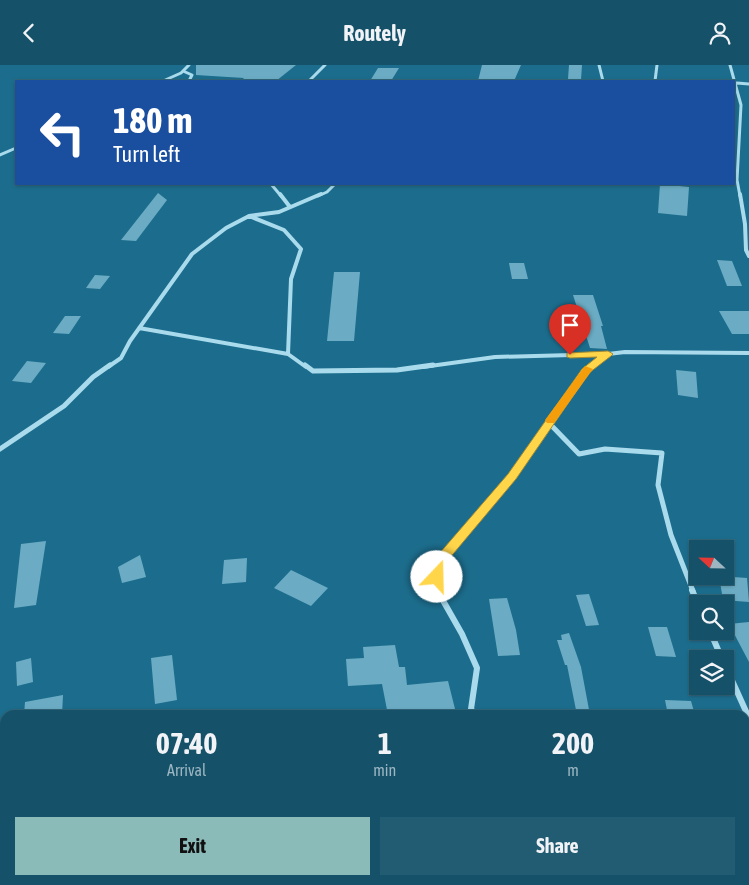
<!DOCTYPE html>
<style>
body{margin:0;font-family:"Asap Condensed",sans-serif;background:#225c72;color:#f1f3f6;height:100vh;display:flex;flex-direction:column;font-size:19px;white-space:nowrap}
*{box-sizing:border-box;margin:0}
p{font-size:16px;color:#9db6c1}
.icon{flex:none;width:28px;height:28px;fill:none;stroke:currentColor;stroke-width:2;stroke-linecap:round;stroke-linejoin:round}
.map{position:relative;flex:1;overflow:hidden}
.panel{position:absolute;left:0px;top:645px;width:750px;height:175px;display:flex;flex-direction:column;background:#15526a;border-radius:15px 15px 0 0;box-shadow:0 1px 4px #0004,0 0 0 1px #34697e}
.panel>*{flex:none}
.banner{position:absolute;left:15px;top:15px;width:720px;height:105px;border-radius:0px;box-shadow:0 1px 4px #0004,0 0 0 1px #34697e;background:#1a4fa0;color:#fff;overflow:hidden}
.needle{width:32px;rotate:292deg}
.tools{position:absolute;left:689px;top:475px;display:grid;gap:10px}
.tools a{display:grid;place-items:center;width:45px;height:45px;border-radius:0px;background:#15526a;box-shadow:0 1px 4px #0004,0 0 0 1px #34697e;font-size:25px}
.pin{position:absolute;display:grid;place-items:center;width:42px;height:42px;color:#fff;margin:-51px -21px;border-radius:50% 50% 50% 0;rotate:-45deg;box-shadow:0 0 5px #0007}
.pin .icon{rotate:45deg}
.me{position:absolute;width:55px;margin:-28px;rotate:21deg;stroke-linejoin:round;filter:drop-shadow(0 0 4px #0008)}
.turn{display:flex;align-items:center;gap:18px;height:105px;padding:0 15px;font-size:22px}
.turn .icon{width:65px;height:65px;stroke-width:2.5}
.turn b{display:block;font-size:35px;line-height:42px}
.eta{display:flex;justify-content:space-evenly;align-items:center;height:85px;text-align:center}
.eta b{font-size:30px;font-weight:700;line-height:35px}
.primary-button{display:flex;gap:10px;margin-top:auto;padding:10px 15px}
.primary-button a{flex:1;height:58px;border-radius:0px;background:#8bbbb9;color:#111;font-size:20px;font-weight:700;line-height:58px;text-align:center}
.primary-button a+a{background:#225c72;color:#f1f3f6}
header{display:flex;justify-content:space-between;align-items:center;height:65px;padding:0 15px;background:#15526a;font-size:22px;font-weight:700}
.map>svg:first-child{display:block}
</style>
<header><svg class="icon" aria-label="back" viewBox="0 0 24 24"><path d="M15 5l-7 7 7 7"/></svg>Routely<svg class="icon" aria-label="person" viewBox="0 0 24 24"><circle cx="12" cy="8" r="4"/><path d="M4 21q1-7 8-7t8 7"/></svg></header>
<div class="map">
<svg width="749" height="820" viewBox="0 0 749 820">
<rect width="100%" height="100%" fill="#1c6d8d"/>
<path fill="#6bacc4" d="M196,0H296L276,16H241L244,13L196,10Z
M482,0H521L514,16H478Z
M569,0H582L581,15L568,14Z
M378,3H399L391,16H370Z
M660,119L689,122L687,151L658,148Z
M158,128L167,135L136,176L121,175Z
M717,195L732,196L742,221H727Z
M509,198H524L528,214H512Z
M334,207H360L354,276H327Z
M95,210L110,211L100,224L86,223Z
M573,230H593L603,261H601L607,284L590,283Z
M719,246H749V269H732Z
M65,251H81L69,269L53,268Z
M27,296L46,298L31,318L12,316Z
M676,305L696,307L698,333L678,330Z
M46,476L36,540L14,543L21,479Z
M140,490L146,512L122,518L118,502Z
M247,493L246,517L222,519L224,495Z
M291,505L328,523L311,541L274,523Z
M719,511L747,513L749,537L723,535Z
M589,529L599,560L586,561L576,530Z
M507,533L516,565L520,590L498,591L489,534Z
M749,557V597L729,559Z
M648,562H667L676,592L656,591Z
M569,568L581,602L590,650H577L567,600H565L557,575H562L561,570Z
M395,580L399,602H405L407,620L448,616L455,644L422,647L423,650H388L382,619L348,621L346,594L364,593L363,582Z
M172,590L177,635L155,639L151,593Z
M31,593L33,617L17,621L16,597Z
M63,630L62,650H24L25,637Z
M665,635L691,636L695,650H668Z"/>
<g fill="none" stroke-linecap="round" stroke-linejoin="round">
<path stroke="#a9dbed" stroke-width="3" d="M599,0L603,16
M730,0L741,40L737,115L740,131
M183,6L192,10L189,16
M163,16L181,8L189,0
M309,16L325,0
M655,16L657,0
M737,18L749,19
M0,90L16,83
M271,119L281,131
M318,131L327,127L335,119"/>
<path stroke="#a9dbed" stroke-width="4" d="M280,129L290,142
M740,129L745,159L746,185L749,191
M249,151L284,165L301,184L291,214L288,289L306,302
M139,263L288,289
M108,302L121,293L130,276L192,189L226,163L249,151L279,147L321,129
M423,302L495,292L608,289
M591,302L608,289L625,287L749,288"/>
<path stroke="#a9dbed" stroke-width="5" d="M305,300L313,306L397,305L433,300
M549,358L579,389L605,384L662,388L658,420L671,470L693,526
M0,384L64,341L93,312L110,300
M438,526L437,500L512,412L585,306L593,300"/>
<path stroke="#a9dbed" stroke-width="6" d="M437,525L462,569L477,603L471,644L475,650
M692,525L698,539
M710,566L722,594
M725,600L749,653
M745,702H749
M523,815L525,820
M721,815L731,820
M691,820L705,815"/>
</g>
<path fill="#ffd54a" stroke="#a68a30" d="M608,286L613,289L611,291L589,308L516,414L443,501L441,516H432L430,500L432,497L508,409L582,304L597,292L570,293L567,292V288Z"/>
<path fill="#f59e0b" d="M585,301L593,304L554,358H547L545,355Z"/>
</svg>
<div class="tools">
<a><svg class="needle" viewBox="-14 -14 28 28"><path d="M0-13l5 13h-10z" fill="#e53935"/><path d="M0 13l5-13h-10z" fill="#9db6c1"/></svg></a>
<a><svg class="icon" aria-label="search" viewBox="0 0 24 24"><circle cx="10" cy="10" r="6"/><path d="M15 15l6 6"/></svg></a>
<a><svg class="icon" aria-label="layers" viewBox="0 0 24 24"><path d="M12 4l9 5-9 5-9-5zM3 14l9 5 9-5"/></svg></a>
</div>
<div class="pin" style="left:570px;top:290px;background:#d93025"><svg class="icon" aria-label="arrive" viewBox="0 0 24 24"><path d="M6 21V4h12l-3 4 3 4H6"/></svg></div>
<svg class="me" style="left:437px;top:512px" viewBox="-20 -20 40 40"><circle r="19" fill="#fff"/><path d="M0-13L10 11 0 6-10 11z" fill="#ffd54a"/></svg>
<div class="banner">
<div class="turn"><svg class="icon" aria-label="left" viewBox="0 0 24 24"><path d="M17 20v-9H6M10 6l-5 5 5 5"/></svg><div><b>180 m</b>Turn left</div></div>
</div>
<section class="panel">
<div class="eta">
<div><b>07:40</b><p>Arrival</p></div>
<div><b>1</b><p>min</p></div>
<div><b>200</b><p>m</p></div>
</div>
<div class="primary-button"><a>Exit</a><a>Share</a></div>
</section>
</div>
